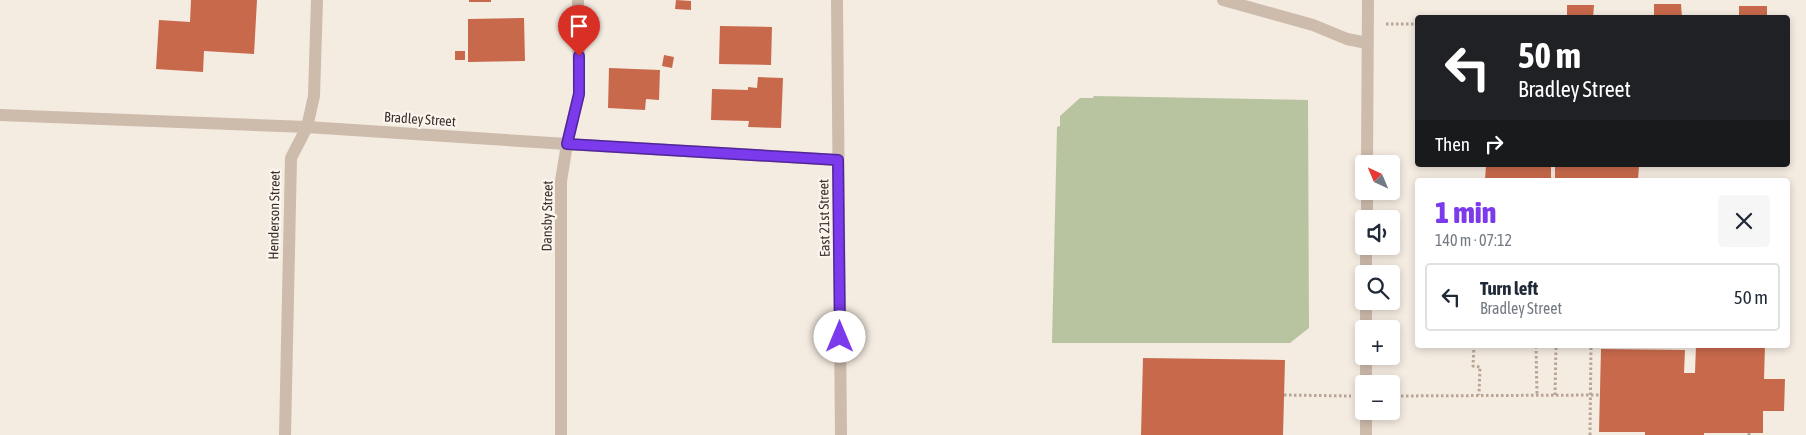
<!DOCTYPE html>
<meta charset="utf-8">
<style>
body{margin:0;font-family:"Asap Condensed",sans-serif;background:#f6f6f7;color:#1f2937;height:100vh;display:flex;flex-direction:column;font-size:19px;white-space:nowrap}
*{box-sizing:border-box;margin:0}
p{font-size:16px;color:#747a83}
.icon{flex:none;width:28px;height:28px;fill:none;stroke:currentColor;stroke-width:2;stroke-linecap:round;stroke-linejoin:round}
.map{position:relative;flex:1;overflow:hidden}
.panel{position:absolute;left:1415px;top:178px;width:375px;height:170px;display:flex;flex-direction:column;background:#fff;border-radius:5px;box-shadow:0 2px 8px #0003}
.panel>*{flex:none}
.banner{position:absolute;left:1415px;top:15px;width:375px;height:152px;border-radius:5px;box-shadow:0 2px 8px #0003;background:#202124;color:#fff;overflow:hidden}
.needle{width:32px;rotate:316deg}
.buttons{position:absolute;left:1355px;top:155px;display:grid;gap:10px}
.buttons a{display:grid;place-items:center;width:45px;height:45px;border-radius:5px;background:#fff;box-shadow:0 2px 8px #0003;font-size:25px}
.pin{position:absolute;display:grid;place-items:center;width:42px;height:42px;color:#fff;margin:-51px -21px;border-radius:50% 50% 50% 0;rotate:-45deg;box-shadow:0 0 5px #0007}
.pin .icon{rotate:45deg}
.me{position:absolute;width:55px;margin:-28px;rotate:0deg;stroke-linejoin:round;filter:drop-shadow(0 0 4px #0008)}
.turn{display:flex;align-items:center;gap:18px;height:105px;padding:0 20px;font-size:22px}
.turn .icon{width:65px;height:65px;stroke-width:2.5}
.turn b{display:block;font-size:35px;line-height:42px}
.then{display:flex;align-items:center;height:48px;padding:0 20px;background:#0003;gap:10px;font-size:19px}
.round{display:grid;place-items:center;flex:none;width:52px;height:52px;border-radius:5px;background:#f6f6f7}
.head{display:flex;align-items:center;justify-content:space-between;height:85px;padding:0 20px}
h1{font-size:30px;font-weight:800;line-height:38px;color:#7c3aed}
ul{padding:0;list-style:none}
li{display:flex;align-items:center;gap:15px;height:68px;margin:0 10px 8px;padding:0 10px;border:2px solid #e0e1e3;border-radius:5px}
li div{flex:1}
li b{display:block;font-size:19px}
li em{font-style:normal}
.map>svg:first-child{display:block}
</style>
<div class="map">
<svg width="1806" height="435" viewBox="0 0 1806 435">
<rect width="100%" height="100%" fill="#f4ebe1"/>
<path fill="#b8c4a0" d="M1094,96L1308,100L1309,328L1290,343H1052L1057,127L1060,126V116L1080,98H1093Z"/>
<path fill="#c8694b" d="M191,0H257L254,54L204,51L203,72L156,69L159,20L190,22Z
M469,0H491V2H469Z
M676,0L691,1V10L675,9Z
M1654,4H1681L1682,18H1654Z
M1567,5H1594L1593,18H1567Z
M1739,6H1767V18H1739Z
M524,18L525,61L468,62V19Z
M720,26L772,27L771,65L719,64Z
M1788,26H1790V96H1788Z
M455,51H465V60H455Z
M664,55L674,57L672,68L662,66Z
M609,68L660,70L659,100L646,99L645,110L608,108Z
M758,77L783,78L781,128L748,127L749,121L711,120L712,89L748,90V87L757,88Z
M1486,165H1551V180H1485Z
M1555,165H1639L1638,180H1555Z
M1696,345H1765L1764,379H1785L1784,411H1763V433H1704V435H1645V432H1599L1601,349L1685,350L1684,373H1695Z
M1143,358L1285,360L1283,435H1141Z"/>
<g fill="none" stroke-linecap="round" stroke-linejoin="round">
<path stroke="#b9a596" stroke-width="3" stroke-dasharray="2.5 2.5" stroke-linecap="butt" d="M1386,24H1418
M1474,345L1473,366L1480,367L1479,395
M1536,346L1537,395
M1284,395L1351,396
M1555,395L1556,345
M1391,396L1600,395
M1590,435L1591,345
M1749,435V433"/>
<path stroke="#cdbbac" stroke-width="12" d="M1223,0L1313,25L1347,39L1367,43
M1367,164L1368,0
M1367,219V191
M1366,274V246
M1366,329V301
M1366,384V356
M1366,435V411"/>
<path stroke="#cdbbac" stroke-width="12" d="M837,0L841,435
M0,115L307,127L567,144L838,160
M285,435L291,158L307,127L314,96L317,0
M561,435V181L567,144L579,94L578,0"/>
</g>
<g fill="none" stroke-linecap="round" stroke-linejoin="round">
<g stroke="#51269a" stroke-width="12">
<path id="route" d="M579,56V94L567,144L838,160L840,337"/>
</g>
<use href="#route" stroke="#7c3aed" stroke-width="9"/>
</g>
<g text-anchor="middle" stroke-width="4.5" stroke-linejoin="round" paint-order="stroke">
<g font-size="14" fill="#3b302b" stroke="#fbf5ee">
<text transform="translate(420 119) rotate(4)" y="5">Bradley Street</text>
<text transform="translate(274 215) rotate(-89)" y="5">Henderson Street</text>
<text transform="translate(547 216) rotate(-89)" y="5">Dansby Street</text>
<text transform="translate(824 218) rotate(-91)" y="5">East 21st Street</text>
</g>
</g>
</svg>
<div class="buttons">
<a><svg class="needle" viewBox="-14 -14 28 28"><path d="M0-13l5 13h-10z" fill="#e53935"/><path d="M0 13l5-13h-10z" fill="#747a83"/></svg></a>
<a><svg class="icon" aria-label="sound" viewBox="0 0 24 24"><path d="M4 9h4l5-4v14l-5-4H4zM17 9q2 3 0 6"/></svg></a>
<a><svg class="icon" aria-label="search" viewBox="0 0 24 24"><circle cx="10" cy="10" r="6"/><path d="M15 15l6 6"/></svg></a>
<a>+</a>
<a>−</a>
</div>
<div class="pin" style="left:579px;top:56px;background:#d93025"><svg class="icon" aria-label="arrive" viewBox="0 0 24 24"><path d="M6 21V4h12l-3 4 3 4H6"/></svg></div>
<svg class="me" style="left:840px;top:337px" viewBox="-20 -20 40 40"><circle r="19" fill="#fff"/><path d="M0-13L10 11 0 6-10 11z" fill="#7c3aed"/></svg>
<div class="banner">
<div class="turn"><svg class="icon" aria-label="left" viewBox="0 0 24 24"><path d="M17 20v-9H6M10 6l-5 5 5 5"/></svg><div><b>50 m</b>Bradley Street</div></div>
<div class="then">Then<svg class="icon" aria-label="right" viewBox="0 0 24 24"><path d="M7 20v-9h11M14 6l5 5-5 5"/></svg></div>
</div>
<section class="panel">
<div class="head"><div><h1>1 min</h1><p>140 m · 07:12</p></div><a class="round"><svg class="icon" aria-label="close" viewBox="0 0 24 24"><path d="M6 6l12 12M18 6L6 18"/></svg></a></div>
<ul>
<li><svg class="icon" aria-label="left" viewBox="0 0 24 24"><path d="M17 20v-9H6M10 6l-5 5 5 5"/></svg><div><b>Turn left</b><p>Bradley Street</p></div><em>50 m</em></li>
</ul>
</section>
</div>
